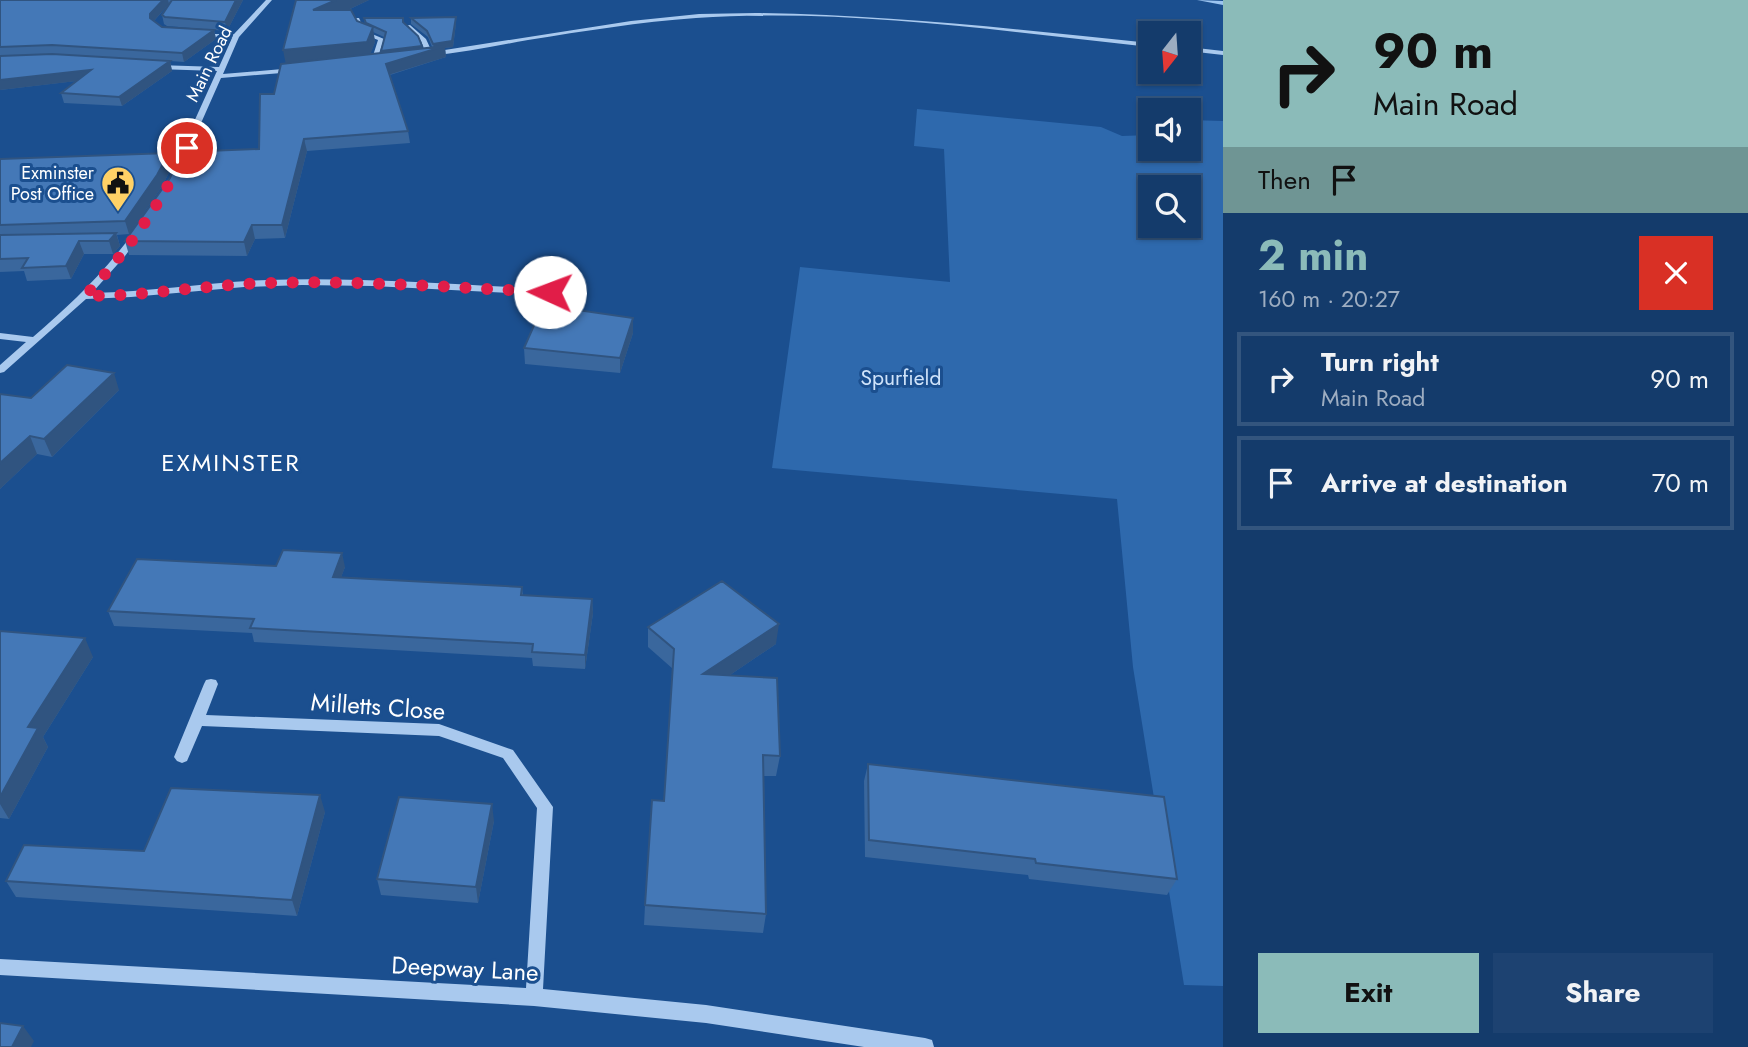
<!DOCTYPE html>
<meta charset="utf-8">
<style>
body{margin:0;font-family:Jost,sans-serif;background:#1d4271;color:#f1f3f6;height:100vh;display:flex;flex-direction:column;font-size:26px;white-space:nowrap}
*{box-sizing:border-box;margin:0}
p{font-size:23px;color:#9dadc1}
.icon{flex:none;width:38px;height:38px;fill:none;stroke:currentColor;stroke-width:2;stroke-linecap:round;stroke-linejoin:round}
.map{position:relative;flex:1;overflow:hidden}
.sheet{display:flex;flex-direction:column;background:#143b6b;width:525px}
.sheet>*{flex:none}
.banner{background:#8bbbb9;color:#111;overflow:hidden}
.needle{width:46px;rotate:197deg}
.tools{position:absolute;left:1138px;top:21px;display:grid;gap:14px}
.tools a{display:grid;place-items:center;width:63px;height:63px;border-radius:0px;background:#143b6b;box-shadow:0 2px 5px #0004,0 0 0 2px #33557e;font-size:35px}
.pin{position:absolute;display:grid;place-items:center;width:60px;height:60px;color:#fff;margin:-30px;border:4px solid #fff;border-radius:50%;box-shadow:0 2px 7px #0007}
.me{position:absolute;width:77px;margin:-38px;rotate:272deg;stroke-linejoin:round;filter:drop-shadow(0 0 5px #0008)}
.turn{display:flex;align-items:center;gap:24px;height:147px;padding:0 35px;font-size:32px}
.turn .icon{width:91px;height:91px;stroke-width:2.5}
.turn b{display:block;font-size:49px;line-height:60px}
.then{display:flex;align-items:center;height:66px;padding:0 35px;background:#0003;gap:14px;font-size:26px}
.round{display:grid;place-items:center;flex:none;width:74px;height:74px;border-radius:0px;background:#1d4271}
.overview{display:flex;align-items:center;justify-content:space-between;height:119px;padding:0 35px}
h1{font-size:42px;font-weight:700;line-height:52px;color:#8bbbb9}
.action{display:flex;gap:14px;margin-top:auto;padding:14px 35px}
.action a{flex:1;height:80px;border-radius:0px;background:#8bbbb9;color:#111;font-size:28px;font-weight:700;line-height:80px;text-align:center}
.action a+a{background:#1d4271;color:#f1f3f6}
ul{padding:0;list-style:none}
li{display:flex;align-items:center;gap:21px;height:94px;margin:0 14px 10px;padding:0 21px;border:4px solid #33557e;border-radius:0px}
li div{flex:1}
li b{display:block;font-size:26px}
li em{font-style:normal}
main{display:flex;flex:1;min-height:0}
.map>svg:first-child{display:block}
</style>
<main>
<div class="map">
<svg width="1223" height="1047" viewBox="0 0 1223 1047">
<rect width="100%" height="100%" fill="#1b4f8f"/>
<path fill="#2e69ad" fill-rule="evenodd" d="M917,109L1101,127L1122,136L1150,135V149H1188V133H1192L1188,131V120L1223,121V986L1184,985L1133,667L1117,499L772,468L800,267L950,282L944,149L914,146ZM1150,187H1188V226H1150Z"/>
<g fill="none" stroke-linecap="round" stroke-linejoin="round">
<path fill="#9cc4f0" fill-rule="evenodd" d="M1197,0L1223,1V5Z"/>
<path fill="#a9c9ee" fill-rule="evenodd" d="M266,0H272L239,37L223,74L294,68L297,70L294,72L221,78L182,166L175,168L174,166L217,71L157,69L154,67L157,65L219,67L232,38L201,37L199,34H234Z
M756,13C888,15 1018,29 1150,43V47C1000,31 847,8 696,18C640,22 584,31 528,40C495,46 462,53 429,56L426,54L421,41L405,26L410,25L426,39L432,52L631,21L699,14Z
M355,18H359L365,31L384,39L376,63L371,62L378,40L360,33Z
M1188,47L1223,51V55L1188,51Z
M136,232L140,235L139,237L125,256L92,293C151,292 209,282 268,280C362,277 456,285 550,289L555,292L550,295L373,286L302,285L244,287L131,297L86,299L4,372L0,373V365L26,342L0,339V333L33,337C70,305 104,273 133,233Z
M211,679L216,680L218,684L206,715L439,724L513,750L553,807L543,989L706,1005L925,1038L932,1040L934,1047H864L706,1023L534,1006L0,975V959L526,988L537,808L503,758L439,736L202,726L187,761L182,763L177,761L174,757L204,684L206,680Z"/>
</g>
<path fill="#3a679d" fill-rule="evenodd" d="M0,0H243L227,31L167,26L164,24L162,15L169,4L154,21L162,27L214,30L216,39L184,62L170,61L172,71L122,106L64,103L61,93L76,81L0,90Z
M296,0H369L348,10L357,21L365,24L364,18H403L404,23L422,49L432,47L428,37L411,24V18L456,17V23L453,47L445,48L446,57L390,75L408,131L410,143L307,151L285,238L255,239L247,256L129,255L125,241L259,149L274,94L286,64ZM373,32L384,37L381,53L370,54L375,42Z
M169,153L173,165L161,188L129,234L117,235L120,246L113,254H84L71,279L27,281L24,271L0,272V159Z
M633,318V333L620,373L525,364L524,348Z
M119,390L52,457L37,454L0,489V394L31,398Z
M276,566L345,567L341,577L522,587L523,595L592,599L593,613L585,669L533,666L532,658L254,642L252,633L114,626L108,611Z
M648,627L776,644L730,675L780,756L776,776H764L766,914L763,933L644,925L645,905L664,801L673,669L648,647Z
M0,631L93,657L43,737L48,747L9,819L0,818Z
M868,764L1177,879L1167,895L1029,879L1028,875L865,857L864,781Z
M325,812L297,916L16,897L6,881Z
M494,821L478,903L381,895L377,879Z"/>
<path fill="#305480" d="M163,0H168L169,4L152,23L150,14Z
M236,0H243L227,31L225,22Z
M336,0H369L316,25L313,10Z
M456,17V23L453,47L445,48L446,57L388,75L386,64L434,49L433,44Z
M373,27L375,42L369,58L286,65L283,50Z
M214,30L216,39L184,62L182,53Z
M422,46V52L382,57L381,51Z
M170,61L172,71L122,106L119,97Z
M91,70L94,79L0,90V80Z
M304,139L307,151L285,238L282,225Z
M169,153L173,165L161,188L129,234L125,221Z
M252,225L255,239L247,256L244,242Z
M116,233L120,246L113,254L109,241Z
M79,241L84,254L71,279L66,266Z
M633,318V333L620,373V358Z
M114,373L119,390L52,457L44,439Z
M30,436L37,454L0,489V463Z
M342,553L345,567L336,591L333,577Z
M592,599L593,613L585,669V655Z
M779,624L776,644L702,694L703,674Z
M85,638L93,657L43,737L48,747L9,819L0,804V797L28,727Z
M320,795L325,812L297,916L292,900Z
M492,804L494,821L478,903L476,887Z
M23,1026L34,1041L31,1047H12Z"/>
<path fill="#4478b7" stroke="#305480" stroke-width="2" d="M0,0H163L150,14V18L162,27L214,30L182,53L52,45L0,47Z
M172,0H236L225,22L165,17L162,15Z
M296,0H336L313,10H351L357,21L373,27L367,42L283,50Z
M456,17L452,41L433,44L427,31L411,18Z
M364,18H403V22L418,36L422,46L381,51L386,32L366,23Z
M445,46L386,64L408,131L304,139L282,225H252L244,242L125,241L170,178L182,152L259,149L260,94H274L281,64Z
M52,54L170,61L119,97L61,93L91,70L0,80V56Z
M169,153L157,175L125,221L0,225V159Z
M116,233L109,241H79L66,266L22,268L28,258L0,259V235Z
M543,305L633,318L620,358L524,348Z
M67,365L114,373L44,439L30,436L0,463V394L31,398Z
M283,550L342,553L333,577L522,587L521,595L592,599L585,655L532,652L533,644L250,628L254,619L108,611L137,559L276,566Z
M722,581L779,624L703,674L777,678L780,756L763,755L766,914L645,905L652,800L664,801L674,649L648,627Z
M0,631L85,638L28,727L38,728L0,797Z
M868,764L1164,797L1177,879L1036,863L1035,859L869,840Z
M171,788L320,795L292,900L6,881L24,845L144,851Z
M399,797L492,804L476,887L377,879Z
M0,1023L23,1026L12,1047H0Z"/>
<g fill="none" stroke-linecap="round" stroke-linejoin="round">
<path stroke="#e11d48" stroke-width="12" stroke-dasharray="0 21.6" d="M187,148C162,203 127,252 85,296C146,296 206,285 267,283C361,280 456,288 550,292"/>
</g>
<defs>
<g id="civic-pin" transform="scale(1.75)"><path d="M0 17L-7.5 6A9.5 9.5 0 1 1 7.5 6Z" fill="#ffd166" stroke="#1b4f8f"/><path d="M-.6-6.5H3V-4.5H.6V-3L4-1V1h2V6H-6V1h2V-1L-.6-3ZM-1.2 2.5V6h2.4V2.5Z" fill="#111"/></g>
</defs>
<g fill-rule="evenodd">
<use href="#civic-pin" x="118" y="183"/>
</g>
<g text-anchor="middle" stroke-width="6" stroke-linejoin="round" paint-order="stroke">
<g font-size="18" fill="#fff" stroke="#1b4f8f">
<text transform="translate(209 64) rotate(-64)" y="6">Main Road</text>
</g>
<g font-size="18" fill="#fff" stroke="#1b4f8f" text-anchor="end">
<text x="94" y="179">Exminster<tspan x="94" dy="21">Post Office</tspan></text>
</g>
<g font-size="21" fill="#cfe3fa" stroke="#1b4f8f">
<text x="901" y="385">Spurfield</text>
</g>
<g font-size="24" letter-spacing="2" fill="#fff" stroke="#1b4f8f">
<text x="231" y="471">EXMINSTER</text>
</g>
<g font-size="24" fill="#fff" stroke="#1b4f8f">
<text transform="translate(378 707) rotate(4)" y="8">Milletts Close</text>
<text transform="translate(465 969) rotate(3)" y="8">Deepway Lane</text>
</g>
</g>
</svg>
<div class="tools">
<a><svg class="needle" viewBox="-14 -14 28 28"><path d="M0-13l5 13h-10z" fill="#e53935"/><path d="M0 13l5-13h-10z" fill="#9dadc1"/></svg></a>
<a><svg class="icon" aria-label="sound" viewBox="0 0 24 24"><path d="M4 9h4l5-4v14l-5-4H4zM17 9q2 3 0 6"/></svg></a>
<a><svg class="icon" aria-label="search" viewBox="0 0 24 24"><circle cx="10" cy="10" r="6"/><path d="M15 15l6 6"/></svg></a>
</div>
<div class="pin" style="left:187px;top:148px;background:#d93025"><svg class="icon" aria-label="arrive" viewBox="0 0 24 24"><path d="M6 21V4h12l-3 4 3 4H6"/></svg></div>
<svg class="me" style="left:550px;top:292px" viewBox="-20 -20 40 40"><circle r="19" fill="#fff"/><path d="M0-13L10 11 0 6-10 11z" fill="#e11d48"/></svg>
</div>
<section class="sheet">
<div class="banner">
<div class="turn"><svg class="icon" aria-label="right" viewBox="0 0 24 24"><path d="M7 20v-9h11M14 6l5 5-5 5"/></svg><div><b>90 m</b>Main Road</div></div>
<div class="then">Then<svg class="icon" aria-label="arrive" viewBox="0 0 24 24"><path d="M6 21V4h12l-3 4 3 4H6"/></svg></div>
</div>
<div class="overview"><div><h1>2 min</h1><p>160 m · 20:27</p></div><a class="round" style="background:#d93025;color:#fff"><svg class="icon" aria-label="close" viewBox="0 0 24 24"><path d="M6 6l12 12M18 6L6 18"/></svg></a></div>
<ul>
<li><svg class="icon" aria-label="right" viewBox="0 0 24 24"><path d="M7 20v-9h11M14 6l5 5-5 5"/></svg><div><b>Turn right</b><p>Main Road</p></div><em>90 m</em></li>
<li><svg class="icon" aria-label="arrive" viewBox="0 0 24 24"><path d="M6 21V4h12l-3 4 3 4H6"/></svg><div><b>Arrive at destination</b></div><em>70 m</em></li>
</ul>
<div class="action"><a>Exit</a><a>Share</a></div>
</section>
</main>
